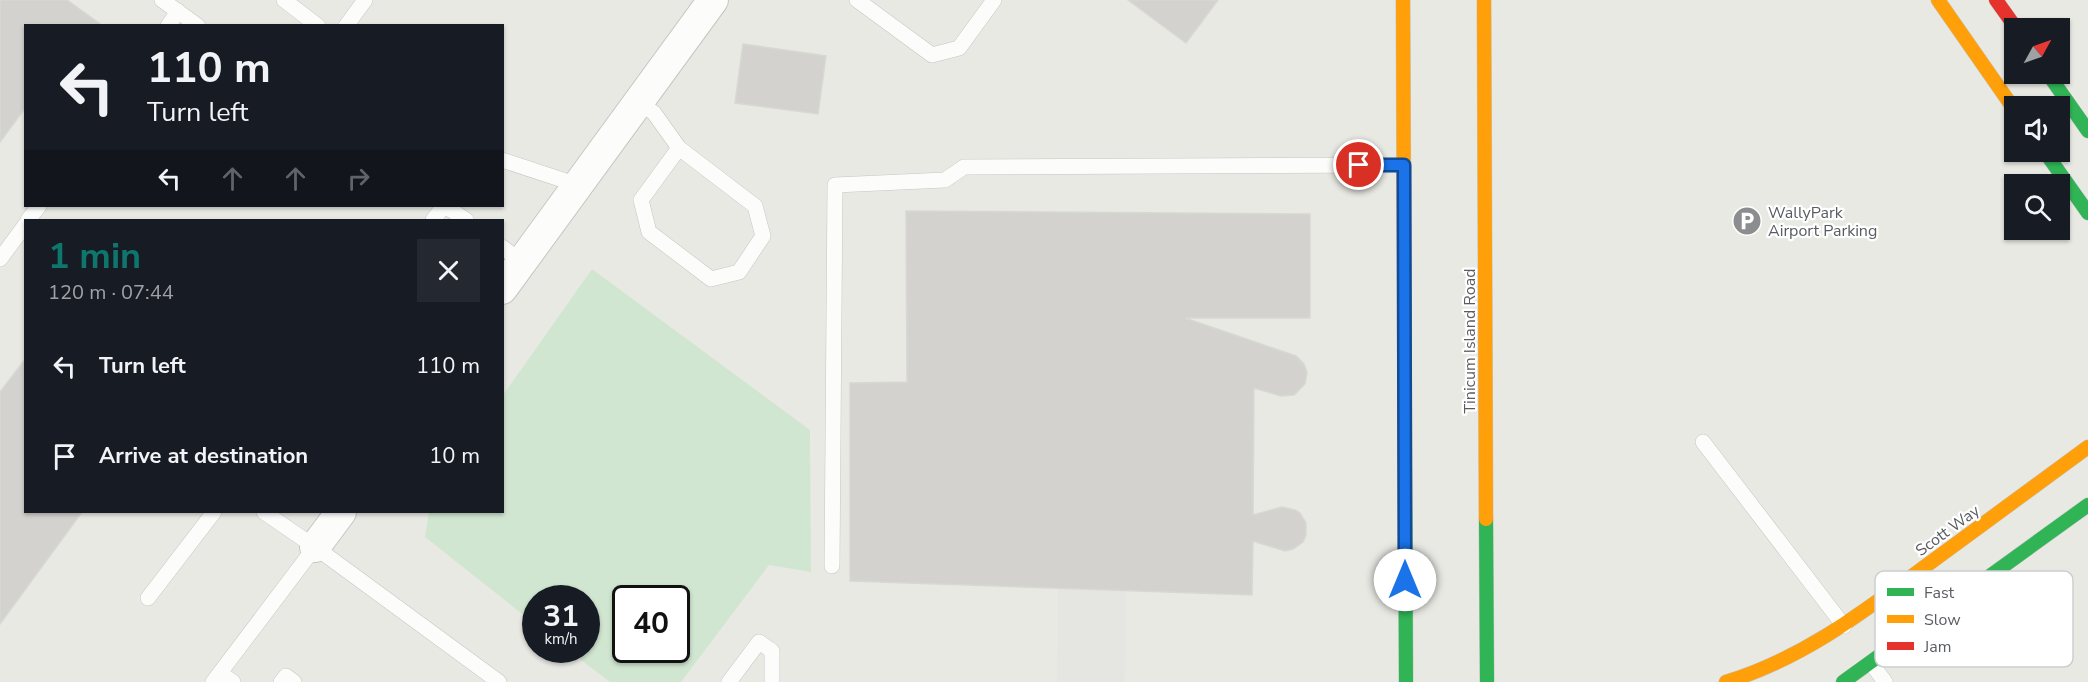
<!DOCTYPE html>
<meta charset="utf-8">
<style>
body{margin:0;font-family:"Nunito Sans",sans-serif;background:#242831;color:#f1f3f6;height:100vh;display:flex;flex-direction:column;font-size:22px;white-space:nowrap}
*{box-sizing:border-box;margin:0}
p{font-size:20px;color:#9ea1a6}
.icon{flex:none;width:33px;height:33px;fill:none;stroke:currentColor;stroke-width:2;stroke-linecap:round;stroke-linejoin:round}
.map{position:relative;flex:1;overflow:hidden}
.details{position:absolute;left:24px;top:219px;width:480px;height:294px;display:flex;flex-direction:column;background:#171b24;border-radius:0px;box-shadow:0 2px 4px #0004}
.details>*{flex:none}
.hud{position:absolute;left:24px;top:24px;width:480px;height:183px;border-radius:0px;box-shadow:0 2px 4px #0004;background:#171b24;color:#f1f3f6;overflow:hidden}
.needle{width:39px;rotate:50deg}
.buttons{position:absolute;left:2004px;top:18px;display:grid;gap:12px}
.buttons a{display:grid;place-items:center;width:66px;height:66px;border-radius:0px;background:#171b24;box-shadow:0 2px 4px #0004;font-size:30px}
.speed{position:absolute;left:522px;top:585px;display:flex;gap:12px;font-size:30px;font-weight:700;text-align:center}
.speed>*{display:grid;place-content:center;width:78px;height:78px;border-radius:50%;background:#171b24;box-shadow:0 2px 4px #0004;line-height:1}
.speed small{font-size:15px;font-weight:400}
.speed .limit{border:3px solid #111;border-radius:9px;background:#fff;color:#111}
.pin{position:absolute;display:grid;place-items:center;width:51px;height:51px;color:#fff;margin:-26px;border:3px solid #fff;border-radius:50%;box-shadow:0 2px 6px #0007}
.me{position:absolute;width:66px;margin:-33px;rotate:0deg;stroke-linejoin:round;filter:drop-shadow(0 0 4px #0008)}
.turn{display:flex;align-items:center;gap:21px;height:126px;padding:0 24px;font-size:27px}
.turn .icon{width:78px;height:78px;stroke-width:2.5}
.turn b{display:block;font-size:42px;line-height:51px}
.lanes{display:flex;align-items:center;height:57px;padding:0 24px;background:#0003;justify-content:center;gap:30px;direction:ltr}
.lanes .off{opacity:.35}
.round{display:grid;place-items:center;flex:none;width:63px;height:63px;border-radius:0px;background:#242831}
.summary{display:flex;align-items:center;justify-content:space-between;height:102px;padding:0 24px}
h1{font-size:36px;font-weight:700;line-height:45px;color:#0f766e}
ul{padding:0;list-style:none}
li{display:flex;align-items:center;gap:18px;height:90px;padding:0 24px}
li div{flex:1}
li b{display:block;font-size:22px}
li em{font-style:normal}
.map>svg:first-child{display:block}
</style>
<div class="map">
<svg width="2088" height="682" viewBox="0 0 2088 682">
<rect width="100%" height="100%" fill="#e9e9e4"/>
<path fill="#d1e6d1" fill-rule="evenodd" d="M592,269L810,430L811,572L769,565L681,682H610L568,650H586V598H536L535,624L425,537L429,512H502L503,395ZM626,598H676V650H626Z"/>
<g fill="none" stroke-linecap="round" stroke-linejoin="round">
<path stroke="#e5e6e2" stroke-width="68" d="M1091,682L1092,589"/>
</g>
<path fill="#d3d2cf" stroke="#d8d8d3" stroke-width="1.5" d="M0,0H67L103,26H26V107L0,142Z
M1128,0H1218L1186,43Z
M743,44L826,56L818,114L735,103Z
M906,211L1310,214V318H1185L1296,356L1304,364L1307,373L1305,384L1294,395L1281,396L1254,388L1253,515L1282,507L1295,510L1300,513L1306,523V535L1303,542L1293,549L1285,551L1253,541L1252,595L850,581V383L907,382Z
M26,358V512H82L0,624V392Z"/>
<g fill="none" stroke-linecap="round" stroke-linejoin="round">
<g stroke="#c5c6c4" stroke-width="16">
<path id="lane" d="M162,0L198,26
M284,0L318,26
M857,0L932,55L959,48L994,0
M168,26L178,11
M346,26L365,0
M639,102L654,113L679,148L755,206L763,236L739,272L711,279L649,232L641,200L679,148
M502,160L578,185
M445,206L466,220
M28,220L39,206
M433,220L444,206
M502,247L522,262
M0,259L26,224
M1703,442L1844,626
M264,512L315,547
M832,566L835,185L945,180L964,167L1404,165
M148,598L214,512
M1871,663L1885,682
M220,673L233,682
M213,682L315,547L499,682
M281,682L286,676L294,682
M729,682L759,642L772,651V682"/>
</g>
<g stroke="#c5c6c4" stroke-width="32">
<path id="street" d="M502,289L713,0
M315,547L341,512"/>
</g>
<g stroke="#c6c6c5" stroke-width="15">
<path id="fast" d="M2048,74L2088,131
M2045,152L2088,213
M1404,248L1406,682
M1486,519L1487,682
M1843,682L2088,505"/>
</g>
<g stroke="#c6c6c5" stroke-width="15">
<path id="slow" d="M1403,0L1404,248
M1484,0L1486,519
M1938,0L2014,109
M1726,682C1799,660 1858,616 1919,571C1975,530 2032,488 2088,447"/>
</g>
<g stroke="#c6c6c5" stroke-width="15">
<path id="jam" d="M1996,0L2016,28"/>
</g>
<use href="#lane" stroke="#fcfcfb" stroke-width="15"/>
<use href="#street" stroke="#fcfcfb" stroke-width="30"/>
<use href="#fast" stroke="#30b455" stroke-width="14"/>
<use href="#slow" stroke="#ff9f0a" stroke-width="14"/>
<use href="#jam" stroke="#e5322d" stroke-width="14"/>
</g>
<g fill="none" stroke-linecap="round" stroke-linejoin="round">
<g stroke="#114b97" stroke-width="15">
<path id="route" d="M1359,165H1404L1405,580"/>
</g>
<use href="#route" stroke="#1a73e8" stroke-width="10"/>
</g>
<defs>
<g id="parking-disc" transform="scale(1.5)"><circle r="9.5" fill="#8b8d8f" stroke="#fff"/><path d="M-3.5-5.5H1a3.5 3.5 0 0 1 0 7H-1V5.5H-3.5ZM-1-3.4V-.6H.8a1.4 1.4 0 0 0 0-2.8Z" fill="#fff"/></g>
</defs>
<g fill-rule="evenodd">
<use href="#parking-disc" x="1747" y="221"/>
</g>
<g text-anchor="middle" stroke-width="4.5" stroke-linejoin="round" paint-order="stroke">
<g font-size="16" fill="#595c61" stroke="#fff" text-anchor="start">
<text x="1768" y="218">WallyPark<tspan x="1768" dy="18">Airport Parking</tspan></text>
</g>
<g font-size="16" fill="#595c61" stroke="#fff">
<text transform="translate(1469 341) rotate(-90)" y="6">Tinicum Island Road</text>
<text transform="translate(1947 530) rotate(-36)" y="6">Scott Way</text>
</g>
</g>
<rect x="1875" y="571" width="198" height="96" rx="9" fill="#fff" stroke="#cdced0" stroke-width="1.5"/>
<rect x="1887" y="588" width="27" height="8" fill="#30b455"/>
<rect x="1887" y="615" width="27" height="8" fill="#ff9f0a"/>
<rect x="1887" y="642" width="27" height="8" fill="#e5322d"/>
<g font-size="16" fill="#595c61">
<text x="1924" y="598">Fast</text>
<text x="1924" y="625">Slow</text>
<text x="1924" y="652">Jam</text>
</g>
</svg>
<div class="buttons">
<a><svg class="needle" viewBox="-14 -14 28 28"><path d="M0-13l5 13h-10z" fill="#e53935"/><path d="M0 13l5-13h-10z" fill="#9ea1a6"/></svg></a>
<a><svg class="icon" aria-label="sound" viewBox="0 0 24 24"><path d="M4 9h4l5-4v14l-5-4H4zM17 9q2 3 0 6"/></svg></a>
<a><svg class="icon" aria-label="search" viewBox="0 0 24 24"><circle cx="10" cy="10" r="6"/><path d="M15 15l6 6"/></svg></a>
</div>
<div class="speed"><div>31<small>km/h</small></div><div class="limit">40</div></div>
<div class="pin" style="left:1359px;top:165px;background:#d93025"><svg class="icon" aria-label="arrive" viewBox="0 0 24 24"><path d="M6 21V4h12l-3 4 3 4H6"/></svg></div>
<svg class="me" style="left:1405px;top:580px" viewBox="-20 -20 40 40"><circle r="19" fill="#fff"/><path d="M0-13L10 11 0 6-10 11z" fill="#1a73e8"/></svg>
<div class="hud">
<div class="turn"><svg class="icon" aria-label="left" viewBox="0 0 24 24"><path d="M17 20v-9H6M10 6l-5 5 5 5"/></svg><div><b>110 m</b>Turn left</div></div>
<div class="lanes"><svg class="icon" aria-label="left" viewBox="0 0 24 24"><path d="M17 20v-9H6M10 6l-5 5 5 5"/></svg><svg class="icon off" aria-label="ahead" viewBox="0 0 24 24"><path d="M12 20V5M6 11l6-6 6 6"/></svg><svg class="icon off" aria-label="ahead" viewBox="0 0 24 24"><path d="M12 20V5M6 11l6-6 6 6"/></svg><svg class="icon off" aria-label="right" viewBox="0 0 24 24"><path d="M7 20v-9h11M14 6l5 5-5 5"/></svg></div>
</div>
<section class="details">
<div class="summary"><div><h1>1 min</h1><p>120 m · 07:44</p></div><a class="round"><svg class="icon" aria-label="close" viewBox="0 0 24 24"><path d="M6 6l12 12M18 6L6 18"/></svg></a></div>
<ul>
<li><svg class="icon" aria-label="left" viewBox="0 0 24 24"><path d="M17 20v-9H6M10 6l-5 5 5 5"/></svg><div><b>Turn left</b></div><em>110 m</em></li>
<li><svg class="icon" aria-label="arrive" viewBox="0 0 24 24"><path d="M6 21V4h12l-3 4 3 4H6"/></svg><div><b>Arrive at destination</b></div><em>10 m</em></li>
</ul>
</section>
</div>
